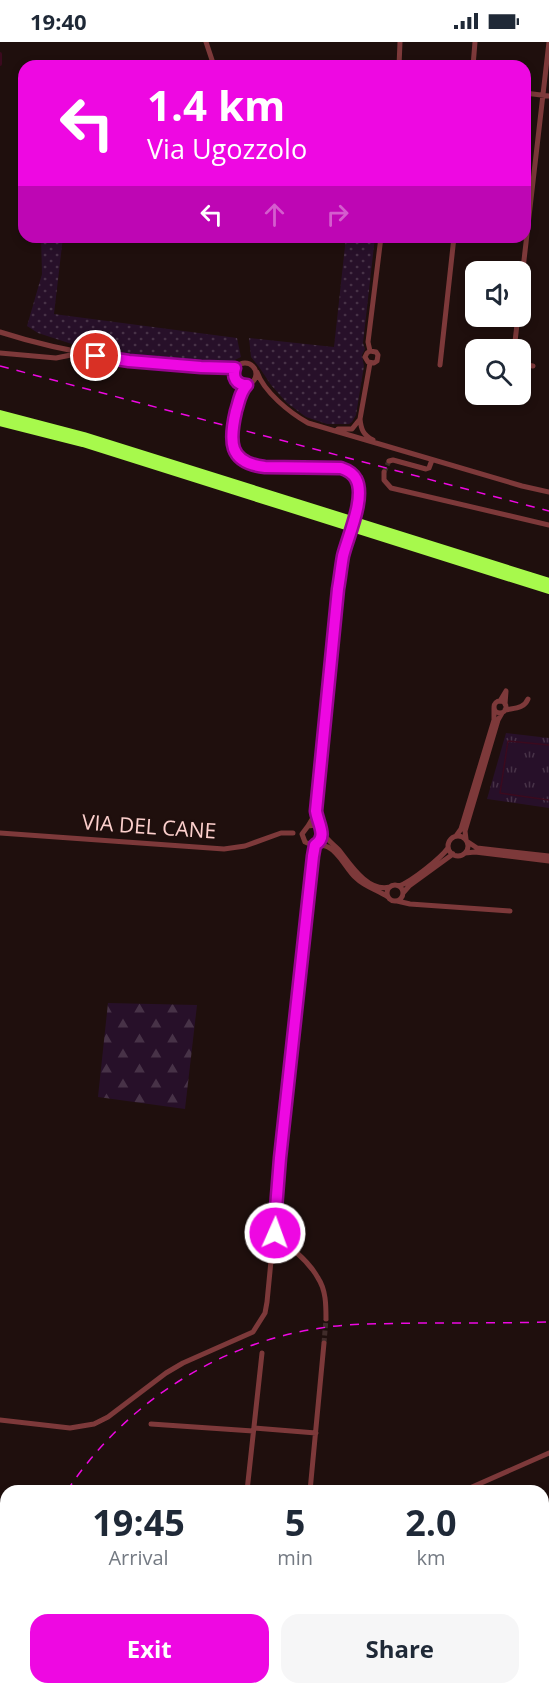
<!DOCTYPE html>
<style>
body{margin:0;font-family:"Open Sans",sans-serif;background:#f6f6f7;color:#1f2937;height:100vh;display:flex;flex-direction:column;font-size:22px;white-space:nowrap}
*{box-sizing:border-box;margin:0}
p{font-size:20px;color:#747a83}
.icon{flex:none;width:33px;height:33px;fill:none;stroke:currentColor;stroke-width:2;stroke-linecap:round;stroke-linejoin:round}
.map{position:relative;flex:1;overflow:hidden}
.side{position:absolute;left:0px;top:1443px;width:549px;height:210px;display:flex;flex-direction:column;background:#fff;border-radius:18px 18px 0 0;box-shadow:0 3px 9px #0003}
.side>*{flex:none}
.hud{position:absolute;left:18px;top:18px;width:513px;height:183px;border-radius:18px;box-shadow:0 3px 9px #0003;background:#ee08e2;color:#fff;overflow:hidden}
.controls{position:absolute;left:465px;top:219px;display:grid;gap:12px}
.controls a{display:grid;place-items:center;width:66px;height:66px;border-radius:12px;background:#fff;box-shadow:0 3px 9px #0003;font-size:30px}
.pin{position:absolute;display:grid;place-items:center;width:51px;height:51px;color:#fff;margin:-26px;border:3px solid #fff;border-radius:50%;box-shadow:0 2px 6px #0007}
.me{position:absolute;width:66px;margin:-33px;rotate:2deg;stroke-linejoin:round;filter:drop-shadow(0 0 4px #0008)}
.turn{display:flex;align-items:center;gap:21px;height:126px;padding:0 30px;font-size:27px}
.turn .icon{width:78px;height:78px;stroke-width:2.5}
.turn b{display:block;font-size:42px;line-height:51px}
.lanes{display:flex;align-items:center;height:57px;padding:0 30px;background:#0003;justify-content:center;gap:30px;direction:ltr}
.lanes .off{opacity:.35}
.eta{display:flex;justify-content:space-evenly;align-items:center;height:102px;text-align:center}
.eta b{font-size:36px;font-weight:700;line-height:42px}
.primary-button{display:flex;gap:12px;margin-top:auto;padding:12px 30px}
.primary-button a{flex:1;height:69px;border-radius:18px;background:#ee08e2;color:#fff;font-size:24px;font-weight:700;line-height:69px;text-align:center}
.primary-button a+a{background:#f6f6f7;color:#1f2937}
.status{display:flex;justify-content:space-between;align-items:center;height:42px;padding:0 30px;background:#fff;direction:ltr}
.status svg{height:16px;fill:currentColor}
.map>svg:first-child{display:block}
</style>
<div class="status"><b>19:40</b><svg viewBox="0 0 49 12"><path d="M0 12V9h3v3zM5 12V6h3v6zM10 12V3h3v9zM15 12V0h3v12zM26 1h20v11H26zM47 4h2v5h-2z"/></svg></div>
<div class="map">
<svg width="549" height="1653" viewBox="0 0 549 1653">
<defs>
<pattern id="grass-dots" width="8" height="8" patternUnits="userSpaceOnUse" patternTransform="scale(1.5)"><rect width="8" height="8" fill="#271029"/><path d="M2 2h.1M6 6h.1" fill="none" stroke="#473247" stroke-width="1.8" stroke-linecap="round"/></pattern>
<pattern id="forest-firs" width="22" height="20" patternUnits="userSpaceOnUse" patternTransform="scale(1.5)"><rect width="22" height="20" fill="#271029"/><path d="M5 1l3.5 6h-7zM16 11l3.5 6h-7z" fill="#473247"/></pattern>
<pattern id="park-tufts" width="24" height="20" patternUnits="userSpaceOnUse" patternTransform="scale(1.5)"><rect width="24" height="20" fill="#271029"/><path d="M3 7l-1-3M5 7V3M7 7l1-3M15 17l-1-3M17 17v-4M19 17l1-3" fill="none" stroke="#473247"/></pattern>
</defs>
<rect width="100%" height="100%" fill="#1f0f0d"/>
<path fill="url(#grass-dots)" d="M41,195H63L54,272L237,296L241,315L224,323L84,309L81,305L38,291L27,284L42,232Z
M346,195H375L363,301L365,307L362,313L364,324L356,373L352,380L349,382H327L306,375L287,361L271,343L259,325L251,315L249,296L334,305Z"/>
<path fill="url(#forest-firs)" d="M108,961L197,963L185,1067L98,1055Z"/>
<path fill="url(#park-tufts)" d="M506,691L549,696V766L487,757Z"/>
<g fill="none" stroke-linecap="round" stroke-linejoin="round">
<path stroke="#3b0a1e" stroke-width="1.5" d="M549,703L508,699L500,751L549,758"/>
<path stroke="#3b0a1e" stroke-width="4" d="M0,12V22"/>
<path stroke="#402c2a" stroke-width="5" stroke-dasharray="5 2.5" stroke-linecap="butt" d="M384,430L389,419
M324,1301L326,1277"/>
<path stroke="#7d393a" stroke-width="5" d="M206,0L214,24
M399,24L400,0
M473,24L475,0
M525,51L549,54
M520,253L549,0
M0,290C74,314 142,320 219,327L235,326
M514,308L518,274
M370,309L376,310L378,313L377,319L374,321L368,320L365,315L367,311L370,309L368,300L381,195
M0,311L56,316L76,312
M234 332a11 11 0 1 1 22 0a11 11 0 1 1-22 0Z
M520,322L533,324
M440,323L454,195
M257,330C264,350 290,371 308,381L522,444L549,450
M247,343C240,350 239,360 236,369C229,399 228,422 265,425L341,426C356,432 361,445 358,461
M360,377L370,321
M338,387H352L360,377C361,387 363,393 373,398
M389,419L393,418L426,427L429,426L432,418
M384,430V438L391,446L549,483
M494 665a6 6 0 1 1 12 0a6 6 0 1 1-12 0Z
M500,659L506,649L505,662
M505,668C514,666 524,667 528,657
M317,769L338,547L343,516L348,498
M308,784L317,769L320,786
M0,791L224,807L245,804L281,791H293
M323,791C327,798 333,802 339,808C350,822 368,851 390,845
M456,794L461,787L494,678V666
M448 804a10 10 0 1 1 20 0a10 10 0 1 1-20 0Z
M466,797L465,789L498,678L502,671
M468,800L477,806L549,814
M317,802L322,796V788L316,783L308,784L302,792L305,800C313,805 320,801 328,805C340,811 346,827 356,836C365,845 378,848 388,855
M465,811L475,810L549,819
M313,814L288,1035L275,1183C275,1198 286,1202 297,1211C305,1218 313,1227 318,1236C326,1248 326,1263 326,1277
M387 851a8 8 0 1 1 16 0a8 8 0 1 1-16 0Z
M399,844C411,840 441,816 448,806
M403,851L409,844L453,812
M397,859L410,862L510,869
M273,1219L281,1207L280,1198
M0,1378L70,1386L94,1382L108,1375L166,1331L183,1321L253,1290L265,1271L267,1260L274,1188
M151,1382L253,1389
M254,1386L316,1391
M247,1449L262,1311
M310,1449L324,1301
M463,1449L549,1411
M194,1647L198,1653
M234,1647L238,1653
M346,1647L351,1653
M116,1653L120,1647
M162,1653L166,1647"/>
<path stroke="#a7f94c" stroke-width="8" d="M0,372L84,394L549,540
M0,380L83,401L549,548"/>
<path stroke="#ee08e2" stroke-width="1.5" stroke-dasharray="9 8" stroke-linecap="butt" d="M0,324L549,469
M67,1449C124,1362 218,1301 321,1286C352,1281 385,1282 417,1281C461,1281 505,1281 549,1280
M0,1622L4,1653"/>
<path stroke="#7d393a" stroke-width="5" d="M348,498L358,461"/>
</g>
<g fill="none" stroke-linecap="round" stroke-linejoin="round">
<g stroke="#9b0593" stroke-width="15">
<path id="route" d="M96,314L129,319L201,325L235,326C232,335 236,343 247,343C240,350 239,360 236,369C229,399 228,421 265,425L341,426C347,428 353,431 356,437C366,455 348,494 343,514C341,525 340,536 338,547L316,769C318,782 328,795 315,803L313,814L280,1116L275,1179V1191"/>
</g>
<use href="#route" stroke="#ee08e2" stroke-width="10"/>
</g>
<g text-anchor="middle" stroke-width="4.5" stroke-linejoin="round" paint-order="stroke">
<g font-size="21" fill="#fdd0cd" stroke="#1f0f0d">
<text transform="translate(149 785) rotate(4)" y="7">VIA DEL CANE</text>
</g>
</g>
</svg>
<div class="controls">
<a><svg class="icon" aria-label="sound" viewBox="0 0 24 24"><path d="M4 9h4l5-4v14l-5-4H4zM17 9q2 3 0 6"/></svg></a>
<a><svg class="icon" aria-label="search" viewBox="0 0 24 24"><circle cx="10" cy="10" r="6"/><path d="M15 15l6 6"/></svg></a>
</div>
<div class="pin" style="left:96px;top:314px;background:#d93025"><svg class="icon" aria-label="arrive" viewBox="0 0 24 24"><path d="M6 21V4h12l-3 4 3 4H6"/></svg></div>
<svg class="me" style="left:275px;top:1191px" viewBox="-20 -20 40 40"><circle r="17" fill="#ee08e2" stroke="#fff" stroke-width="3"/><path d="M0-11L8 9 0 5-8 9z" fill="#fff"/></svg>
<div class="hud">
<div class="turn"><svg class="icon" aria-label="left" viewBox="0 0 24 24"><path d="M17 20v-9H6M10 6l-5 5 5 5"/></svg><div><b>1.4 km</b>Via Ugozzolo</div></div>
<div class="lanes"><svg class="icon" aria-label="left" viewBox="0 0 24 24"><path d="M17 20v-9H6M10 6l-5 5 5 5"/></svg><svg class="icon off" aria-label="ahead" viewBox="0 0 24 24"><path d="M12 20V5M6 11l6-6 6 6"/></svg><svg class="icon off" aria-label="right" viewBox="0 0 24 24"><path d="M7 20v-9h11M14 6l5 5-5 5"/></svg></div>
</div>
<section class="side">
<div class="eta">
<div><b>19:45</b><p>Arrival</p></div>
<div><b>5</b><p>min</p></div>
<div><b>2.0</b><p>km</p></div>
</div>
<div class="primary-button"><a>Exit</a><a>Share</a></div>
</section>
</div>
